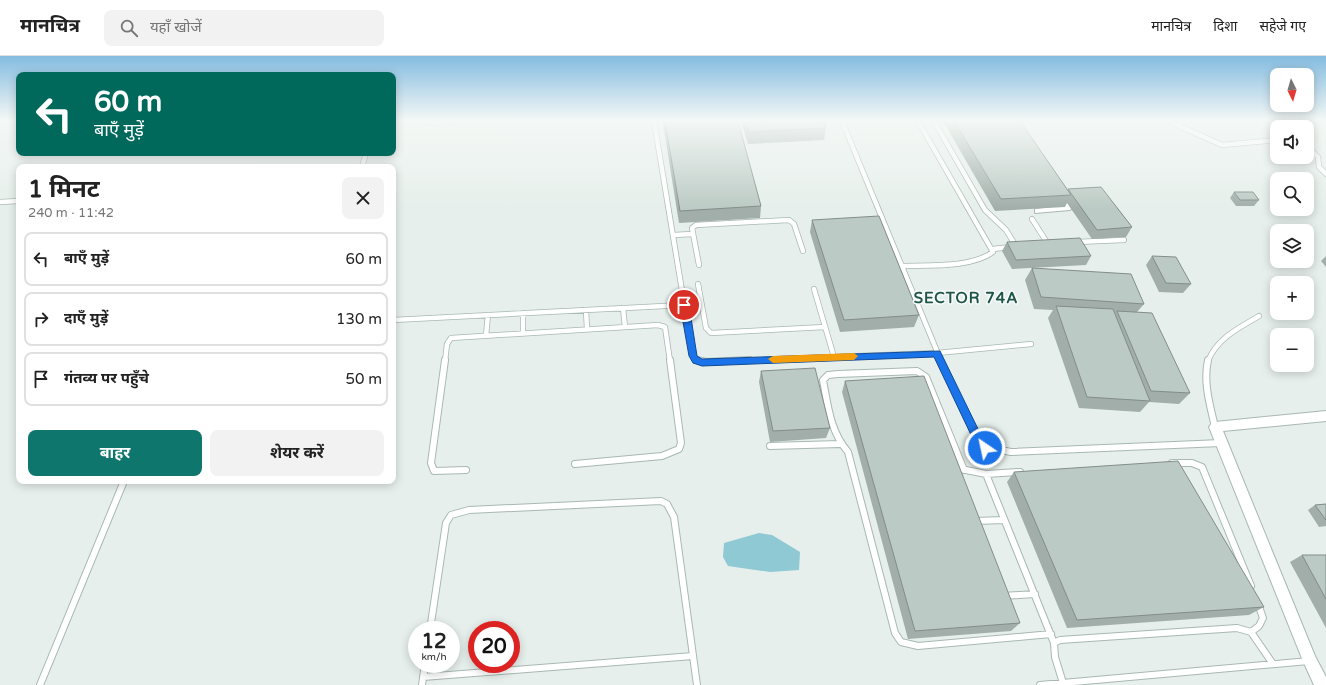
<!DOCTYPE html>
<html lang="hi">
<meta charset="utf-8">
<style>
body{margin:0;font-family:"Varela Round","Noto Sans Devanagari",sans-serif;background:#f2f2f2;color:#222;height:100vh;display:flex;flex-direction:column;font-size:15px;white-space:nowrap}
*{box-sizing:border-box;margin:0}
p{font-size:13px;color:#767676}
.icon{flex:none;width:22px;height:22px;fill:none;stroke:currentColor;stroke-width:2;stroke-linecap:round;stroke-linejoin:round}
.map{position:relative;flex:1;overflow:hidden}
.drawer{position:absolute;left:16px;top:108px;width:380px;height:320px;display:flex;flex-direction:column;background:#fff;border-radius:8px;box-shadow:0 2px 10px #0003}
.drawer>*{flex:none}
.banner{position:absolute;left:16px;top:16px;width:380px;height:84px;border-radius:8px;box-shadow:0 2px 10px #0003;background:#00695c;color:#fff;overflow:hidden}
.needle{width:26px;rotate:175deg}
.controls{position:absolute;left:1270px;top:12px;display:grid;gap:8px}
.controls a{display:grid;place-items:center;width:44px;height:44px;border-radius:8px;background:#fff;box-shadow:0 2px 10px #0003;font-size:20px}
.speed{position:absolute;left:408px;top:565px;display:flex;gap:8px;font-size:20px;font-weight:700;text-align:center}
.speed>*{display:grid;place-content:center;width:52px;height:52px;border-radius:50%;background:#fff;box-shadow:0 2px 10px #0003;line-height:1}
.speed small{font-size:10px;font-weight:400}
.speed .limit{border:6px solid #d22;background:#fff;color:#111}
.pin{position:absolute;display:grid;place-items:center;width:34px;height:34px;color:#fff;margin:-17px;border:2px solid #fff;border-radius:50%;box-shadow:0 1px 4px #0007}
.me{position:absolute;width:44px;margin:-22px;rotate:326deg;stroke-linejoin:round;filter:drop-shadow(0 0 3px #0008)}
.turn{display:flex;align-items:center;gap:14px;height:84px;padding:0 12px;font-size:18px}
.turn .icon{width:52px;height:52px;stroke-width:2.5}
.turn b{display:block;font-size:28px;line-height:34px}
.round{display:grid;place-items:center;flex:none;width:42px;height:42px;border-radius:8px;background:#f2f2f2}
.overview{display:flex;align-items:center;justify-content:space-between;height:68px;padding:0 12px}
h1{font-size:24px;font-weight:700;line-height:30px}
.primary-button{display:flex;gap:8px;margin-top:auto;padding:8px 12px}
.primary-button a{flex:1;height:46px;border-radius:8px;background:#0f766e;color:#fff;font-size:16px;font-weight:700;line-height:46px;text-align:center}
.primary-button a+a{background:#f2f2f2;color:#222}
ul{padding:0;list-style:none}
li{display:flex;align-items:center;gap:12px;height:54px;margin:0 8px 6px;padding:0 4px;border:2px solid #e0e0e0;border-radius:8px}
li div{flex:1}
li b{display:block;font-size:15px}
li em{font-style:normal}
header{display:flex;align-items:center;gap:24px;box-sizing:border-box;height:56px;padding:0 20px;background:#fff;border-bottom:1px solid #e0e0e0}
header strong{font-size:19px}
nav{display:flex;gap:22px;margin-inline-start:auto;font-size:14px}
.search{width:280px;height:36px;background:#f2f2f2;display:flex;align-items:center;gap:10px;box-sizing:border-box;padding:0 14px;border-radius:8px;color:#767676;font-size:15px}
.map>svg:first-child{display:block}
</style>
<header>
<strong>मानचित्र</strong>
<div class="search"><svg class="icon" aria-label="search" viewBox="0 0 24 24"><circle cx="10" cy="10" r="6"/><path d="M15 15l6 6"/></svg>यहाँ खोजें</div>
<nav><a>मानचित्र</a><a>दिशा</a><a>सहेजे गए</a></nav>
</header>
<div class="map">
<svg width="1326" height="629" viewBox="0 0 1326 629">
<rect width="100%" height="100%" fill="#e6efeb"/>
<path fill="#8ec9d4" d="M759,477L772,479L800,496L799,514L770,516L728,510L723,501L724,487Z"/>
<g fill="none" stroke-linecap="round" stroke-linejoin="round">
<g stroke="#a8b8b2" stroke-width="6">
<path id="service-far1" d="M654,65L692,295L696,304L702,305
M842,65L941,305
M934,65L985,154L1006,174L1016,190
M1168,65L1222,89L1277,84
M426,66L455,65
M1307,90L1318,101L1319,111L1326,118
M362,111L366,97
M0,146L19,145
M1032,163L1048,188
M673,179L693,178
M1076,186L1124,184
M993,193L1010,191
M699,209L692,172L696,169L789,164L794,168L803,195
M903,210C929,209 971,212 993,196L918,65
M698,228L706,272L711,277L825,271
M814,233L834,301
M623,252L625,271
M586,254L587,273
M523,257V277
M393,264L684,249
M486,279L488,259
M445,305L447,288L451,282L658,269L665,271L670,305
M725,305L937,297L1031,288
M1208,305C1217,282 1239,272 1259,260"/>
</g>
<g stroke="#a8b8b2" stroke-width="8">
<path id="service" d="M445,304L431,407L434,415L466,414
M697,304L706,306L750,304
M940,304L976,380L985,391L1011,396L1221,387
M1208,304C1203,327 1210,349 1215,371
M770,390L840,388
M1172,407H1192L1202,411L1251,530
M575,408L662,400L679,393L681,387L670,304
M961,413L986,418L1020,416
M964,414L926,321L917,315L838,318L828,319L823,324C828,350 830,375 848,396L895,577L901,586L918,590L1051,578
M986,418L1054,587
M975,465L1004,464
M1003,540L1035,538
M430,574L446,467L451,459L469,454L661,445L667,448L674,461L697,629
M1251,576L1259,570L1263,562L1258,548
M423,621L693,600
M1063,627L1055,601L1054,587L1060,584L1237,572L1251,576L1273,608
M40,629L124,425
M422,629L425,608
M1040,629L1309,605"/>
</g>
<g stroke="#a8b8b2" stroke-width="2">
<path id="minor" d="M1057,133L1060,134L1072,152L1070,154L1035,157V153L1061,150L1053,136Z
M1326,355V365L1223,375L1315,600L1326,621V629H1314L1303,605L1209,371L1211,368L1215,366Z"/>
</g>
<use href="#service-far1" stroke="#fff" stroke-width="4.5"/>
<use href="#service" stroke="#fff" stroke-width="6"/>
<use href="#minor" fill="#fff" fill-rule="evenodd"/>
</g>
<path fill="#a1aea9" d="M663,65H738L761,150L760,162L679,167L663,68Z
M741,65H824L826,72L824,84L748,88Z
M943,65H1020L1068,134V133L1132,171L1126,181L1092,183L1067,147L1065,151L995,155Z
M1234,136L1259,144L1254,150H1236L1230,142Z
M812,164L919,259L914,271L840,276L810,176Z
M1007,186L1091,200L1086,209L1012,213L1002,195Z
M1152,200L1191,228L1183,237L1159,236L1146,209Z
M1326,200V211L1321,205Z
M1032,212L1144,248L1137,256L1190,337L1179,348L1149,346L1140,356L1079,352L1048,262L1053,254L1034,253L1025,224Z
M761,315L830,372L826,382L770,386L759,326Z
M845,325L1020,567L1011,575L908,583L842,336Z
M1014,416L1264,551L1249,559L1067,572L1007,426Z
M1326,448V470L1319,471L1308,454L1315,449Z
M1302,499H1326V572L1290,506Z"/>
<path fill="#bbcac4" stroke="#838d89" d="M665,65H738L761,150L680,155Z
M745,65H824L826,72L749,76Z
M954,65H1020L1071,139L1001,143Z
M1101,131L1132,171L1097,174L1068,133Z
M1234,136H1253L1259,144H1240Z
M879,160L919,259L844,264L812,164Z
M1080,182L1091,200L1016,204L1007,186Z
M1152,200L1176,201L1191,228L1166,227Z
M1032,212L1131,218L1144,248L1041,241Z
M1056,250L1113,253L1150,345L1087,341Z
M1117,255L1152,257L1190,337L1151,335Z
M815,312L830,372L773,375L761,315Z
M924,320L1020,567L915,575L845,325Z
M1178,405L1264,551L1077,564L1014,416Z
M1326,448V464L1315,449Z
M1302,499H1326V543Z"/>
<linearGradient id="sky" x2="0" y2="1"><stop stop-color="#84bce0"/><stop offset="0.42" stop-color="#f4f8f6"/><stop offset="1" stop-color="#f4f8f6" stop-opacity="0"/></linearGradient>
<rect width="1326" height="153" fill="url(#sky)"/>
<path fill="#1a73e8" stroke="#114b97" d="M684,246L689,249L697,300L702,303L940,295L980,377L990,392L985,396L982,394L973,383L934,301L702,310L693,307L689,300L680,249Z"/>
<path fill="#f59e0b" d="M854,297L858,300L854,304L773,307L768,303L773,300Z"/>
<g text-anchor="middle" stroke-width="3" stroke-linejoin="round" paint-order="stroke">
<g font-size="15" font-weight="bold" letter-spacing="1" fill="#1f5548" stroke="#f7fbf9">
<text x="966" y="247">SECTOR 74A</text>
</g>
</g>
</svg>
<div class="controls">
<a><svg class="needle" viewBox="-14 -14 28 28"><path d="M0-13l5 13h-10z" fill="#e53935"/><path d="M0 13l5-13h-10z" fill="#767676"/></svg></a>
<a><svg class="icon" aria-label="sound" viewBox="0 0 24 24"><path d="M4 9h4l5-4v14l-5-4H4zM17 9q2 3 0 6"/></svg></a>
<a><svg class="icon" aria-label="search" viewBox="0 0 24 24"><circle cx="10" cy="10" r="6"/><path d="M15 15l6 6"/></svg></a>
<a><svg class="icon" aria-label="layers" viewBox="0 0 24 24"><path d="M12 4l9 5-9 5-9-5zM3 14l9 5 9-5"/></svg></a>
<a>+</a>
<a>−</a>
</div>
<div class="speed"><div>12<small>km/h</small></div><div class="limit">20</div></div>
<div class="pin" style="left:684px;top:249px;background:#d93025"><svg class="icon" aria-label="arrive" viewBox="0 0 24 24"><path d="M6 21V4h12l-3 4 3 4H6"/></svg></div>
<svg class="me" style="left:985px;top:392px" viewBox="-20 -20 40 40"><circle r="17" fill="#1a73e8" stroke="#fff" stroke-width="3"/><path d="M0-11L8 9 0 5-8 9z" fill="#fff"/></svg>
<div class="banner">
<div class="turn"><svg class="icon" aria-label="left" viewBox="0 0 24 24"><path d="M17 20v-9H6M10 6l-5 5 5 5"/></svg><div><b>60 m</b>बाएँ मुड़ें</div></div>
</div>
<section class="drawer">
<div class="overview"><div><h1>1 मिनट</h1><p>240 m · 11:42</p></div><a class="round"><svg class="icon" aria-label="close" viewBox="0 0 24 24"><path d="M6 6l12 12M18 6L6 18"/></svg></a></div>
<ul>
<li><svg class="icon" aria-label="left" viewBox="0 0 24 24"><path d="M17 20v-9H6M10 6l-5 5 5 5"/></svg><div><b>बाएँ मुड़ें</b></div><em>60 m</em></li>
<li><svg class="icon" aria-label="right" viewBox="0 0 24 24"><path d="M7 20v-9h11M14 6l5 5-5 5"/></svg><div><b>दाएँ मुड़ें</b></div><em>130 m</em></li>
<li><svg class="icon" aria-label="arrive" viewBox="0 0 24 24"><path d="M6 21V4h12l-3 4 3 4H6"/></svg><div><b>गंतव्य पर पहुँचे</b></div><em>50 m</em></li>
</ul>
<div class="primary-button"><a>बाहर</a><a>शेयर करें</a></div>
</section>
</div>
